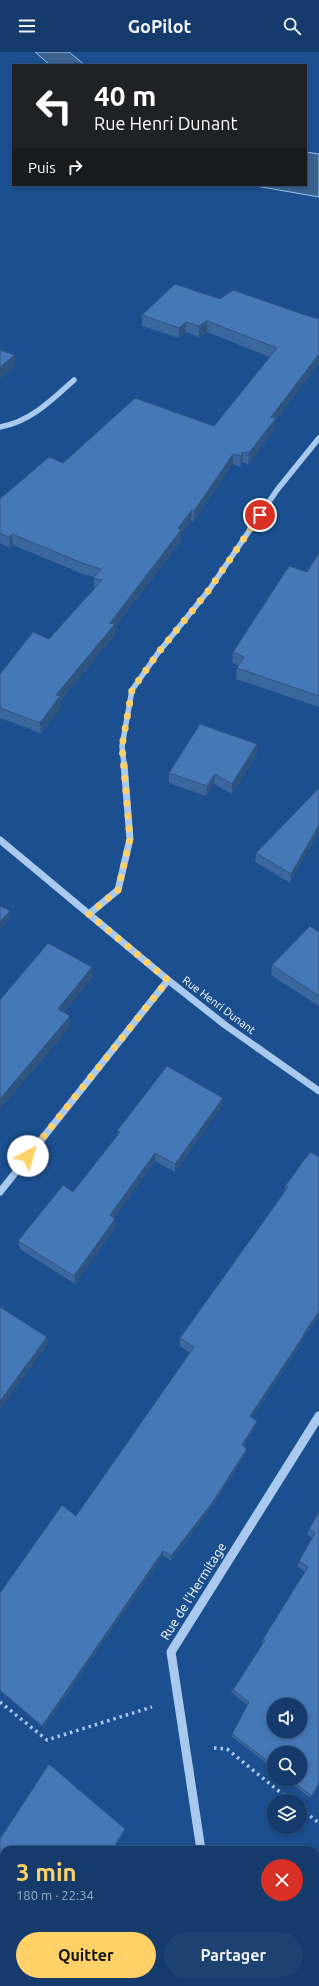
<!DOCTYPE html>
<html lang="fr">
<meta charset="utf-8">
<style>
body{margin:0;font-family:Ubuntu,sans-serif;background:#1d4271;color:#f1f3f6;height:100vh;display:flex;flex-direction:column;font-size:15px;white-space:nowrap}
*{box-sizing:border-box;margin:0}
p{font-size:13px;color:#9dadc1}
.icon{flex:none;width:22px;height:22px;fill:none;stroke:currentColor;stroke-width:2;stroke-linecap:round;stroke-linejoin:round}
.map{position:relative;flex:1;overflow:hidden}
.side{position:absolute;left:0px;top:1794px;width:319px;height:140px;display:flex;flex-direction:column;background:#143b6b;border-radius:12px 12px 0 0;box-shadow:0 2px 6px #0003,0 0 0 1px #33557e}
.side>*{flex:none}
.hud{position:absolute;left:12px;top:12px;width:295px;height:122px;border-radius:0px;box-shadow:0 2px 6px #0003,0 0 0 1px #33557e;background:#202124;color:#fff;overflow:hidden}
.buttons{position:absolute;left:267px;top:1646px;display:grid;gap:8px}
.buttons a{display:grid;place-items:center;width:40px;height:40px;border-radius:50%;background:#143b6b;box-shadow:0 2px 6px #0003,0 0 0 1px #33557e;font-size:20px}
.pin{position:absolute;display:grid;place-items:center;width:34px;height:34px;color:#fff;margin:-17px;border:2px solid #fff;border-radius:50%;box-shadow:0 1px 4px #0007}
.me{position:absolute;width:44px;margin:-22px;rotate:39deg;stroke-linejoin:round;filter:drop-shadow(0 0 3px #0008)}
.turn{display:flex;align-items:center;gap:14px;height:84px;padding:0 16px;font-size:18px}
.turn .icon{width:52px;height:52px;stroke-width:2.5}
.turn b{display:block;font-size:28px;line-height:34px}
.then{display:flex;align-items:center;height:38px;padding:0 16px;background:#0003;gap:8px;font-size:15px}
.round{display:grid;place-items:center;flex:none;width:42px;height:42px;border-radius:21px;background:#1d4271}
.headline{display:flex;align-items:center;justify-content:space-between;height:68px;padding:0 16px}
h1{font-size:24px;font-weight:600;line-height:30px;color:#ffd166}
.primary-button{display:flex;gap:8px;margin-top:auto;padding:8px 16px}
.primary-button a{flex:1;height:46px;border-radius:24px;background:#ffd166;color:#111;font-size:16px;font-weight:600;line-height:46px;text-align:center}
.primary-button a+a{background:#1d4271;color:#f1f3f6}
header{display:flex;justify-content:space-between;align-items:center;height:52px;padding:0 16px;background:#143b6b;font-size:18px;font-weight:600}
.map>svg:first-child{display:block}
</style>
<header><svg class="icon" aria-label="menu" viewBox="0 0 24 24"><path d="M4 6h16M4 12h16M4 18h16"/></svg>GoPilot<svg class="icon" aria-label="search" viewBox="0 0 24 24"><circle cx="10" cy="10" r="6"/><path d="M15 15l6 6"/></svg></header>
<div class="map">
<svg width="319" height="1934" viewBox="0 0 319 1934">
<rect width="100%" height="100%" fill="#1b4f8f"/>
<path fill="#3c6290" stroke="#9cc4f0" d="M35,0H69L85,13H50Z
M306,100L319,102V145L250,133H306Z"/>
<g fill="none" stroke-linecap="round" stroke-linejoin="round">
<path stroke="#a9c9ee" stroke-width="3.5" stroke-dasharray="2.5 4" stroke-linecap="butt" d="M0,1650L47,1688L152,1655
M214,1696L227,1697L291,1749
M300,1756L319,1771"/>
<path stroke="#a9c9ee" stroke-width="5.5" d="M0,375C30,370 52,348 74,328
M124,713L122,694L132,638L158,601L209,538L277,438L319,386"/>
<path stroke="#a9c9ee" stroke-width="7" d="M0,788L168,928L225,973L319,1039
M89,862L118,838L130,787L124,712
M0,1140L168,928"/>
<path stroke="#a9c9ee" stroke-width="9" d="M201,1798L171,1600L319,1364
M219,1930V1934
M141,1934L143,1930"/>
</g>
<path fill="#3a679d" d="M220,247L319,267V311L275,369V377L248,412L243,410L240,415L233,412L193,470L191,469L181,482V489L115,575V583L60,649L61,655L41,681L0,666V622L49,587L95,536H94V525L83,522L13,493L10,496L0,491V446H1L63,411L214,374L270,305L207,280L199,285L186,280L179,286L142,274V263Z
M319,501V655L236,627L237,616L238,613L232,611L233,600L307,520Z
M257,702L232,742L214,732L206,744L169,731V721Z
M319,736L290,831L255,810L256,801Z
M319,880V954L271,923L272,913Z
M222,1054L175,1120L155,1109L114,1166L116,1174L75,1232L20,1197L18,1189L73,1140L118,1083L117,1079Z
M319,1105V1264L303,1287L302,1291L252,1366L255,1376L243,1395L245,1403L211,1456L171,1509L163,1503L44,1676L0,1639L76,1464L190,1301L180,1294V1286L284,1141L286,1133Z
M319,1460L312,1744L309,1745L286,1727H300L274,1701V1717L231,1684L247,1653L231,1640L263,1592L262,1590L263,1587L305,1520L297,1514L312,1486L307,1482Z"/>
<path fill="#305480" d="M207,269V280L199,285V274Z
M186,270V280L179,286V276Z
M319,302V311L275,369V377L248,412L249,401L271,365Z
M15,303L16,314L0,327V315Z
M243,400V410L240,415L241,404Z
M233,402V412L193,470L194,459Z
M192,458L191,469L181,482V489L115,575V583L60,649L61,655L41,681L40,671L56,643L110,571L178,476Z
M12,482L13,493L10,496L9,485Z
M257,692V702L232,742V732Z
M215,722L214,732L206,744L207,734Z
M319,773V780L290,831L291,822Z
M10,859L11,865L0,878V870Z
M92,915L93,925L59,967L58,957Z
M70,964L71,974L0,1058V1047Z
M223,1046L222,1054L175,1120V1112Z
M155,1101V1109L110,1171V1163Z
M115,1167L116,1174L75,1232L74,1224Z
M319,1259V1264L303,1287L302,1291L249,1371L250,1364L303,1283Z
M47,1285L48,1292L0,1358V1349Z
M257,1369L255,1376L240,1399L242,1393Z
M247,1397L245,1403L211,1456L171,1509V1504Z
M163,1499V1503L44,1676L42,1674Z
M51,1713L125,1778L113,1798H112Z"/>
<path fill="#4478b7" stroke="#305480" fill-rule="evenodd" d="M175,232L220,247L233,238L305,263L319,267V302L271,365L276,366L249,401L243,400L241,404L233,402L194,459L192,458L178,476L181,478L110,571L115,572L56,643L60,644L40,671L0,656V622L33,580L49,587L102,528L93,526L101,517L82,511L12,482L9,485L0,481V446H1L49,405L63,411L135,346L214,374L277,296L207,269L199,274L186,270L179,276L142,263Z
M0,298L15,303L0,315Z
M319,501V644L237,616L244,605L233,600L289,514L307,520Z
M200,672L257,692L232,732L215,722L207,734L169,721Z
M319,736V773L291,822L256,801Z
M0,854L10,859L0,870Z
M310,874L319,880V944L272,913Z
M48,891L92,915L58,957L70,964L0,1047V948Z
M167,1014L223,1046L175,1112L155,1101L110,1163L115,1167L74,1224L18,1189L63,1133L73,1140L120,1080L117,1079Z
M310,1100L319,1105V1259L303,1283H304L250,1364L257,1369L242,1393L247,1397L212,1451L171,1504L163,1499L42,1674L0,1638V1541L62,1453L76,1464L194,1295L180,1286L288,1135L286,1133Z
M0,1255L47,1285L0,1349Z
M319,1460V1731L312,1744L290,1727H300V1701H274V1714L232,1682L249,1650L233,1638L265,1588L263,1587L308,1515L299,1509L315,1481L309,1477ZM274,1653H300V1679H274Z
M49,1712L125,1777L112,1798H4V1865L0,1862V1787Z"/>
<g fill="none" stroke-linecap="round" stroke-linejoin="round">
<path stroke="#ffd166" stroke-width="7" stroke-dasharray="0 12.6" d="M28,1104L168,928L89,862L118,838L130,787L122,694L132,638L158,601L209,538L260,463"/>
</g>
<g text-anchor="middle" stroke-width="3" stroke-linejoin="round" paint-order="stroke">
<g font-size="11" fill="#fff" stroke="#1b4f8f">
<text transform="translate(219 953) rotate(37)" y="4">Rue Henri Dunant</text>
</g>
<g font-size="13" fill="#fff" stroke="#1b4f8f">
<text transform="translate(193 1539) rotate(-58)" y="5">Rue de l'Hermitage</text>
</g>
</g>
</svg>
<div class="buttons">
<a><svg class="icon" aria-label="sound" viewBox="0 0 24 24"><path d="M4 9h4l5-4v14l-5-4H4zM17 9q2 3 0 6"/></svg></a>
<a><svg class="icon" aria-label="search" viewBox="0 0 24 24"><circle cx="10" cy="10" r="6"/><path d="M15 15l6 6"/></svg></a>
<a><svg class="icon" aria-label="layers" viewBox="0 0 24 24"><path d="M12 4l9 5-9 5-9-5zM3 14l9 5 9-5"/></svg></a>
</div>
<div class="pin" style="left:260px;top:463px;background:#d93025"><svg class="icon" aria-label="arrive" viewBox="0 0 24 24"><path d="M6 21V4h12l-3 4 3 4H6"/></svg></div>
<svg class="me" style="left:28px;top:1104px" viewBox="-20 -20 40 40"><circle r="19" fill="#fff"/><path d="M0-13L10 11 0 6-10 11z" fill="#ffd166"/></svg>
<div class="hud">
<div class="turn"><svg class="icon" aria-label="left" viewBox="0 0 24 24"><path d="M17 20v-9H6M10 6l-5 5 5 5"/></svg><div><b>40 m</b>Rue Henri Dunant</div></div>
<div class="then">Puis<svg class="icon" aria-label="right" viewBox="0 0 24 24"><path d="M7 20v-9h11M14 6l5 5-5 5"/></svg></div>
</div>
<section class="side">
<div class="headline"><div><h1>3 min</h1><p>180 m · 22:34</p></div><a class="round" style="background:#d93025;color:#fff"><svg class="icon" aria-label="close" viewBox="0 0 24 24"><path d="M6 6l12 12M18 6L6 18"/></svg></a></div>
<div class="primary-button"><a>Quitter</a><a>Partager</a></div>
</section>
</div>
